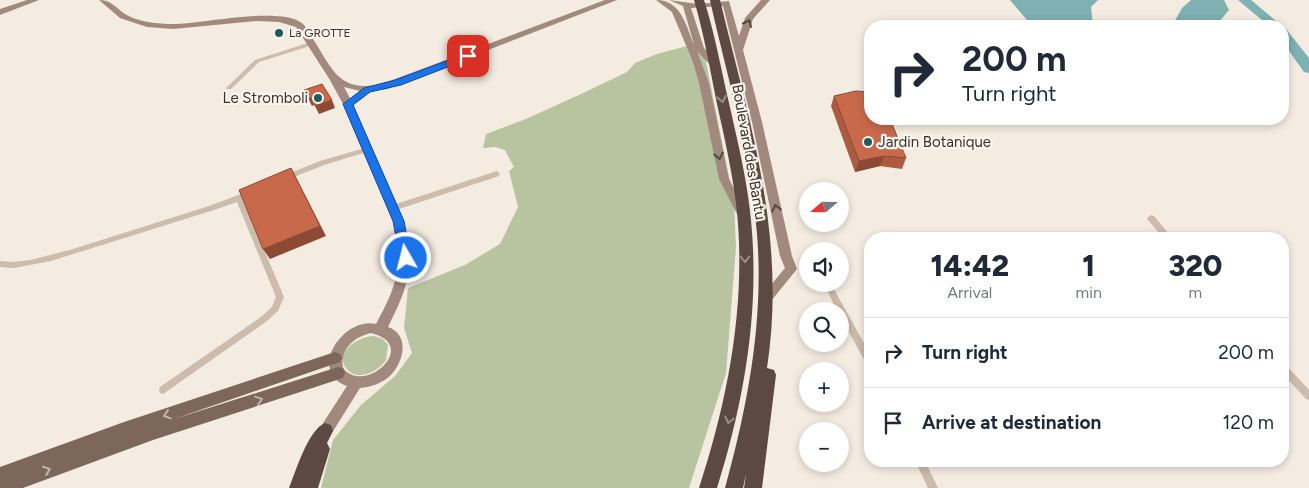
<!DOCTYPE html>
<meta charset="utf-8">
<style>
body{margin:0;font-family:Figtree,sans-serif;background:#f2f2f3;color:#1f2937;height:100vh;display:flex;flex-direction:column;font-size:19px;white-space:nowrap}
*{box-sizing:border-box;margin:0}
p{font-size:16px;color:#747a83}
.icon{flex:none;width:28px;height:28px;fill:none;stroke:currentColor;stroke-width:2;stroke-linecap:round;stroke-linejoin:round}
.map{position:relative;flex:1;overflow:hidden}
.panel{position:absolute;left:864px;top:232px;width:425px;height:235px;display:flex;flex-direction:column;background:#fff;border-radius:20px;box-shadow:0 2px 8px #0003}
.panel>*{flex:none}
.guide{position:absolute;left:864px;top:20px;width:425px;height:105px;border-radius:20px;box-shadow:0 2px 8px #0003;background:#fff;color:#1f2937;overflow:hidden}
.needle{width:32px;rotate:250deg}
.buttons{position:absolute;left:799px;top:182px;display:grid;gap:10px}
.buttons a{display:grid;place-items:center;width:50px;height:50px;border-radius:50%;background:#fff;box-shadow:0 2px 8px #0003;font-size:25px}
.pin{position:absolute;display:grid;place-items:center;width:42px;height:42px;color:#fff;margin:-21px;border-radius:10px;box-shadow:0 2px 8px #0006}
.me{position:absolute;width:55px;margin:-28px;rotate:352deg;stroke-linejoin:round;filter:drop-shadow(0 0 4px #0008)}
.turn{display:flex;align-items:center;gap:18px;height:105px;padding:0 15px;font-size:22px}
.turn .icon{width:65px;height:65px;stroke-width:2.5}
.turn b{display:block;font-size:35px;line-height:42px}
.eta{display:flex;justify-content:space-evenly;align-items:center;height:85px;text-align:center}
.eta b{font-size:30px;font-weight:800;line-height:35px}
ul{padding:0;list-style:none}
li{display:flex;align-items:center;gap:15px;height:70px;padding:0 15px;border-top:1px solid #e0e1e3}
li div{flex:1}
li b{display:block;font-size:19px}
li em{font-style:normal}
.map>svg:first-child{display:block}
</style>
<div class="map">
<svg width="1309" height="488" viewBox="0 0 1309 488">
<rect width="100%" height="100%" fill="#f4ebe1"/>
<path fill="#b8c4a0" d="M702,42L734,202L736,247L726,373L689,488H321L333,440L361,405L395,376L412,353L404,328L408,288L465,265L500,244L518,207L509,171L514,167L505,150L495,147L483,148L486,134L526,119L581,94L627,72L635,63L657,54Z
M374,336L383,339L388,345L386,360C379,371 357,383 346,368C334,351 360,336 374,336Z"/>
<path fill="#7fb0b2" d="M1010,0H1098L1091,7L1093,26H1032Z
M1191,0H1224L1229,10L1218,23L1213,26H1170L1173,24L1182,8Z"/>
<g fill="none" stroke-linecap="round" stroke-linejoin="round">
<path fill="#7fb0b2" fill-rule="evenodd" d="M1238,0H1251L1282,26H1269Z
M1282,28L1286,29L1309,58V73L1304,72L1282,41Z"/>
<path fill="#cdbbac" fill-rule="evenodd" d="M311,42L314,44L313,45L259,62L231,89H227L226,88L255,60Z
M368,147L371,149L370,151L324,165L289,179L287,180L284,177L285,175L320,161Z
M497,171L500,174L499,176L393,211L389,208L390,206Z
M249,191L253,194L252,196L243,200L284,297L278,311L267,321L163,394L160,393L159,390L160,387L261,317L272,307L276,297L237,202L214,210L51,261L14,268L0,267V261L14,262L31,260L73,249L209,206Z
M1151,215L1154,216L1173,239H1164L1148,220L1147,218Z
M824,284H832L836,293L870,354V366L867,365L840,316V311H837Z
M1282,363L1285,364L1309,390V400L1306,399L1282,373Z
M915,461H925L938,488H928Z"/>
<path fill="#a18a7d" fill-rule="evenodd" d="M27,0H39L0,15V9Z
M99,0C111,0 115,7 125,14C138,22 158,24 173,24C203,24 279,6 302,23C306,26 310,35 313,39C333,70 339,93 382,84L605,0H617L387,89L364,92L344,87L353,104L403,221C415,267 409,285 388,327C410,335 404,361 391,375C383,383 371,387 360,388L330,436L325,437L320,436L318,431L347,386C306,371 344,316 376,324C398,284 403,266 393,221L343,104L330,80L296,27L279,22L257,21L173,29L147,27L120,18ZM371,333C421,345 364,396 343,368C340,349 354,337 371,333Z
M656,0C681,0 686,25 694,45L683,6L669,0L698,4L729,1L739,36L745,18L761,0H770L753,19L743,50L762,122L792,256L797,269L771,301L767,302L763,301L761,297L785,268L780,256L752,122L723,6L691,8L704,48L720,65L715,68L712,67L697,51L709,83L729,179L747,213L742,217L738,216L719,179L699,83L693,62L672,12Z"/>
<path fill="#7d675c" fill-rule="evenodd" d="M335,352L340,354L342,358L340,362L174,419L338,367L343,368L345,373L343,378L153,440L23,488H0V467L124,422Z"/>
<path fill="#5c4a42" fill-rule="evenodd" d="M694,0H704C715,34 721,69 729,103C737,139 746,175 750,211C761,305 745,399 717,488H699C728,399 746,306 737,212C733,175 725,140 717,104C710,69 704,34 694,0Z
M710,0H720C750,125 787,237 767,368L774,370L776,375L762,488H744L746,474L743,488H725C748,405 764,320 757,234C751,154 727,77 710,0Z
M325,423L331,425L333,431L327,443L330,449L318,488H289C296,471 308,430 325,423Z"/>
</g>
<path fill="#ac5a40" d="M834,96L906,158L902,169L880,166L855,172L831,106Z"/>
<path fill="#8c4a34" d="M308,98H311L314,105L312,106Z
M332,100L335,108L319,114L315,106Z
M884,156L880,166L855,172L859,161Z
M291,168L326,236L270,259L263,249Z"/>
<path fill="#c8694b" stroke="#8c4a34" d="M322,84L332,100L315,106L311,98H308L304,90Z
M856,91L870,92V119H890L906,158L884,156L859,161L834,96Z
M291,168L320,226L263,249L239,190Z"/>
<defs><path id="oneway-chevron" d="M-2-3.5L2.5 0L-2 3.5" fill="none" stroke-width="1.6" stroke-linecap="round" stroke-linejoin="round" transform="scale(1.25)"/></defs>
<g stroke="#544640">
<use href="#oneway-chevron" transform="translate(748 23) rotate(-66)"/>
<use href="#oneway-chevron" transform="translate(719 156) rotate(78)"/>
<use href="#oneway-chevron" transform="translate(776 208) rotate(-102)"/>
</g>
<g stroke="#9c8e87">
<use href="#oneway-chevron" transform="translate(722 99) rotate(78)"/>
<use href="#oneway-chevron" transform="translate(745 259) rotate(90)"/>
<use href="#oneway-chevron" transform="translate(729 420) rotate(103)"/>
</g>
<g stroke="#c2b5ac">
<use href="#oneway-chevron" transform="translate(259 400) rotate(-18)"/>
<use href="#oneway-chevron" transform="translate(167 415) rotate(162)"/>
<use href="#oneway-chevron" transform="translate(47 470) rotate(-21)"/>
</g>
<path fill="#1a73e8" stroke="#114b97" d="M468,53L471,54V58L401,85L370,92L353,105L404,221L411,258L406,263L400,258L393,221L343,104L364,88L395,80Z"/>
<g fill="#1f5a5e" stroke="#fbf5ee" stroke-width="2">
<circle cx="279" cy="33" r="5"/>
<circle cx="318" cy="98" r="5"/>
<circle cx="868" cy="142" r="5"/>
</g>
<g text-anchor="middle" stroke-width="4.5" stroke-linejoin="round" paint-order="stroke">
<g font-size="12" fill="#3b302b" stroke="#fbf5ee" text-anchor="start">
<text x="289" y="37">La GROTTE</text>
</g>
<g font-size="15" fill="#3b302b" stroke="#fbf5ee" text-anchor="end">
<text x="308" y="103">Le Stromboli</text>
<text x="878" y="147" text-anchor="start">Jardin Botanique</text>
</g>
<g font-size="15" fill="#3b302b" stroke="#fbf5ee">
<text transform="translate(749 152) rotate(80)" y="5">Boulevard des Bantu</text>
</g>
</g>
</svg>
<div class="buttons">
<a><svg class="needle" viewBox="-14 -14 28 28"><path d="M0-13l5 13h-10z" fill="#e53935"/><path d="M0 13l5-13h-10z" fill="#747a83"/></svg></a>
<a><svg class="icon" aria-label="sound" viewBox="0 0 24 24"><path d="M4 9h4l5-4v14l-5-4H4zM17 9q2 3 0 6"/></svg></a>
<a><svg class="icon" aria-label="search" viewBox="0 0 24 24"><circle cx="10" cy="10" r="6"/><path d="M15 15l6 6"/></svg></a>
<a>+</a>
<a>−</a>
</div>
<div class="pin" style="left:468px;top:56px;background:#d93025"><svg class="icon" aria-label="arrive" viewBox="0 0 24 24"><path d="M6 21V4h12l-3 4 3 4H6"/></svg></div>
<svg class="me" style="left:406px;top:258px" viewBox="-20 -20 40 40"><circle r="17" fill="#1a73e8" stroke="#fff" stroke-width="3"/><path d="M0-11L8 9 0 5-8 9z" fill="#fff"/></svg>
<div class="guide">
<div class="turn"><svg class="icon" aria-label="right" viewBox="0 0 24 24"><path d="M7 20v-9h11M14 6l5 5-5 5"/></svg><div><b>200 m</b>Turn right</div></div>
</div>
<section class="panel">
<div class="eta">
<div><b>14:42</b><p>Arrival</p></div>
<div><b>1</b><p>min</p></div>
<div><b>320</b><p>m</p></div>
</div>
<ul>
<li><svg class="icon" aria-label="right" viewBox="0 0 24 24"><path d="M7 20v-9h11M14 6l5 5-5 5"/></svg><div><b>Turn right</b></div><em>200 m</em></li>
<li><svg class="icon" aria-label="arrive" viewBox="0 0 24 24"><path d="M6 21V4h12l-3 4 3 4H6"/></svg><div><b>Arrive at destination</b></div><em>120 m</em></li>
</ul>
</section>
</div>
